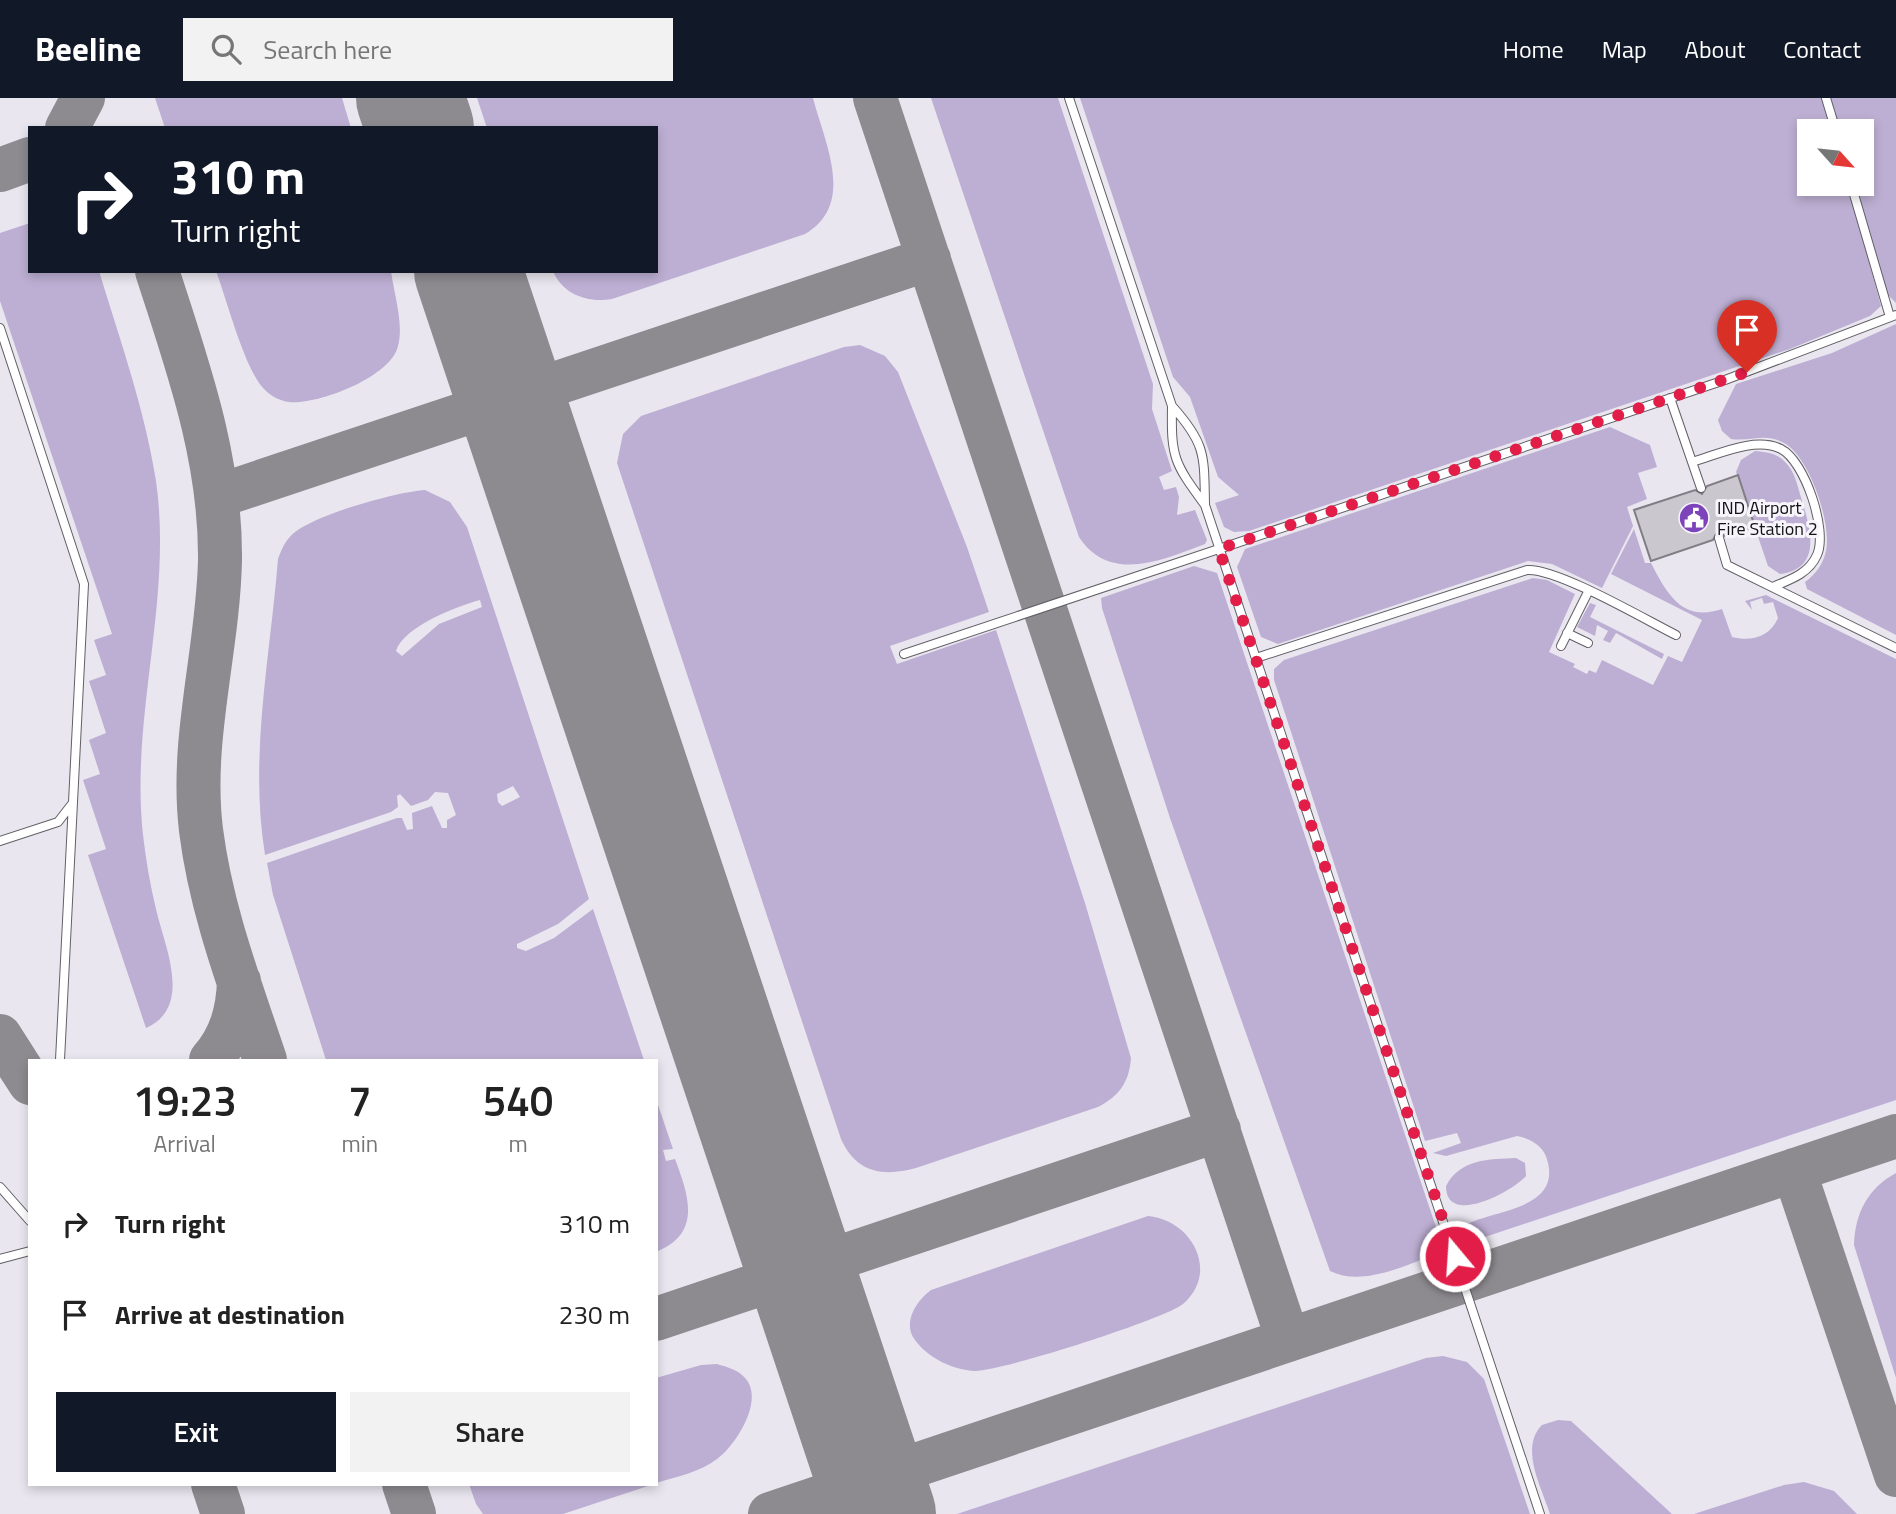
<!DOCTYPE html>
<style>
body{margin:0;font-family:"Titillium Web",sans-serif;background:#f2f2f2;color:#222;height:100vh;display:flex;flex-direction:column;font-size:26px;white-space:nowrap}
*{box-sizing:border-box;margin:0}
p{font-size:23px;color:#767676}
.icon{flex:none;width:38px;height:38px;fill:none;stroke:currentColor;stroke-width:2;stroke-linecap:round;stroke-linejoin:round}
.map{position:relative;flex:1;overflow:hidden}
.sheet{position:absolute;left:28px;top:961px;width:630px;height:427px;display:flex;flex-direction:column;background:#fff;border-radius:0px;box-shadow:0 4px 10px #0003}
.sheet>*{flex:none}
.top-card{position:absolute;left:28px;top:28px;width:630px;height:147px;border-radius:0px;box-shadow:0 4px 10px #0003;background:#111827;color:#fff;overflow:hidden}
.needle{width:46px;rotate:117deg}
.controls{position:absolute;left:1797px;top:21px;display:grid;gap:14px}
.controls a{display:grid;place-items:center;width:77px;height:77px;border-radius:0px;background:#fff;box-shadow:0 4px 10px #0003;font-size:35px}
.pin{position:absolute;display:grid;place-items:center;width:60px;height:60px;color:#fff;margin:-72px -30px;border-radius:50% 50% 50% 0;rotate:-45deg;box-shadow:0 0 7px #0007}
.pin .icon{rotate:45deg}
.me{position:absolute;width:77px;margin:-38px;rotate:342deg;stroke-linejoin:round;filter:drop-shadow(0 0 5px #0008)}
.turn{display:flex;align-items:center;gap:24px;height:147px;padding:0 28px;font-size:32px}
.turn .icon{width:91px;height:91px;stroke-width:2.5}
.turn b{display:block;font-size:49px;line-height:60px}
.eta{display:flex;justify-content:space-evenly;align-items:center;height:119px;text-align:center}
.eta b{font-size:42px;font-weight:600;line-height:49px}
.cta{display:flex;gap:14px;margin-top:auto;padding:14px 28px}
.cta a{flex:1;height:80px;border-radius:0px;background:#111827;color:#fff;font-size:28px;font-weight:600;line-height:80px;text-align:center}
.cta a+a{background:#f2f2f2;color:#222}
ul{padding:0;list-style:none}
li{display:flex;align-items:center;gap:21px;height:91px;padding:0 28px}
li div{flex:1}
li b{display:block;font-size:26px}
li em{font-style:normal}
header{display:flex;align-items:center;gap:42px;box-sizing:border-box;height:98px;padding:0 35px;background:#111827;color:#fff}
header strong{font-size:33px}
nav{display:flex;gap:38px;margin-inline-start:auto;font-size:24px}
.search{width:490px;height:63px;background:#f2f2f2;display:flex;align-items:center;gap:18px;box-sizing:border-box;padding:0 24px;border-radius:0px;color:#767676;font-size:26px}
.map>svg:first-child{display:block}
</style>
<header>
<strong>Beeline</strong>
<div class="search"><svg class="icon" aria-label="search" viewBox="0 0 24 24"><circle cx="10" cy="10" r="6"/><path d="M15 15l6 6"/></svg>Search here</div>
<nav><a>Home</a><a>Map</a><a>About</a><a>Contact</a></nav>
</header>
<div class="map">
<svg width="1896" height="1416" viewBox="0 0 1896 1416">
<rect width="100%" height="100%" fill="#e9e6ef"/>
<path fill="#bdafd3" fill-rule="evenodd" d="M155,0H342L351,30H165Z
M477,0H813C825,46 856,106 805,136L612,201C588,205 563,197 553,173H656V30H487Z
M931,0H1058L1153,286L1152,311L1172,373L1159,379L1164,392L1176,389L1179,399L1177,417L1195,412L1207,442L1205,446C1162,462 1110,486 1079,439Z
M1080,0H1823L1833,33H1810V86H1848L1881,208L1870,218L1790,251L1249,433L1234,434L1224,429L1215,405L1239,397L1218,379L1190,299L1173,279Z
M1829,0H1896V205L1888,197L1855,86H1862V33H1839Z
M30,125V173H99C120,242 145,312 156,383C173,502 130,618 143,737C146,762 150,787 156,811C164,847 194,909 146,930L88,757L106,751L83,682L100,676L89,642L106,635L89,583L106,577L94,542L112,536L0,203V135Z
M216,173H391C394,196 404,226 398,248C391,279 318,307 289,304C280,303 271,298 265,292C245,273 227,202 216,173Z
M1896,226V537L1807,491L1805,484C1816,476 1823,466 1826,453C1832,425 1809,358 1784,345C1765,334 1750,344 1731,341L1722,333L1718,322L1736,286L1832,255Z
M860,247L885,258L898,274L967,449L989,514L890,548L897,566L996,532L1085,805L1131,960C1129,985 1119,998 1098,1009L916,1070C883,1079 856,1075 841,1041L617,365L623,336L641,318L844,249Z
M1610,329L1650,347L1657,369L1638,375L1647,401L1627,409L1633,428L1602,490L1552,466L1528,463L1278,546L1261,539L1237,469L1245,451Z
M1755,353C1766,354 1777,355 1785,364C1795,373 1798,390 1802,403C1811,431 1822,471 1780,476L1768,468L1736,374L1741,362Z
M425,392L450,404L467,429L589,801L558,826L517,846V850L526,853L554,840L593,811L644,962H326L273,797L267,765L397,720H402L407,732L413,731L412,715L432,708L442,730H447V722L456,717L448,695L435,694L428,702L411,708L400,696L397,698L398,709L391,714L265,757C249,657 270,561 278,461C282,450 286,441 295,434C318,416 396,394 425,392ZM480,502L482,509L439,526L402,558L396,553C403,529 457,508 480,502ZM513,688L520,699L502,708L498,704L497,696Z
M1634,431L1645,465H1651C1668,498 1683,524 1722,511L1732,539C1751,544 1770,539 1778,520L1773,504L1764,506L1762,500L1750,504L1752,512L1745,503L1766,497L1896,561V1002L1461,1147L1459,1137L1465,1127C1492,1112 1559,1112 1548,1065C1545,1049 1532,1041 1517,1038L1446,1058L1433,1055L1461,1045L1457,1035L1425,1043L1274,582V571L1284,562L1533,480L1547,482L1575,496L1549,554L1575,566L1573,569L1587,576L1589,572L1596,575L1602,562L1653,587L1668,558L1682,564L1702,522L1611,476Z
M1194,468L1217,475L1444,1153C1410,1165 1364,1190 1330,1173L1170,720L1102,510L1101,500Z
M1590,505L1596,507L1590,519L1664,556L1662,561L1616,535L1610,545L1603,542L1608,533L1597,527L1595,538L1577,529Z
M656,1001L673,1051L663,1052L666,1063L675,1061C689,1098 702,1136 656,1154Z
M1516,1060L1525,1065L1526,1078C1512,1094 1446,1129 1446,1088C1460,1061 1489,1061 1516,1060Z
M1896,1075V1280L1854,1147C1855,1115 1868,1090 1896,1075Z
M1148,1118C1192,1122 1220,1174 1183,1206C1165,1221 999,1274 975,1273C953,1272 928,1260 915,1242C902,1225 916,1203 931,1192Z
M1443,1258L1467,1264L1484,1281L1530,1416H957L1426,1260Z
M717,1266C727,1269 739,1272 746,1281C764,1303 736,1347 717,1361C700,1374 676,1379 656,1385V1280L701,1267Z
M1558,1322L1571,1323L1672,1416H1550C1542,1390 1519,1350 1542,1327Z
M1804,1384L1834,1393L1857,1416H1694L1784,1387Z
M469,1386H654L563,1416H483L476,1406Z"/>
<g fill="none" stroke-linecap="round" stroke-linejoin="round">
<path stroke="#8d8a90" stroke-width="44" d="M875,0L1288,1242
M67,30L83,0
M0,72L30,61
M157,173C188,269 221,360 220,462C218,553 190,641 201,732C211,812 240,887 265,962
M218,398L929,161
M0,938L30,985
M211,962C231,939 238,913 239,883
M1794,1072L1896,1377
M656,1221L1219,1032
M213,1386L223,1416
M404,1386L414,1416
M770,1416L1896,1038"/>
<path stroke="#8d8a90" stroke-width="108" d="M410,0L420,30
M468,173L882,1416"/>
</g>
<path fill="#cac7cf" stroke="#807d84" stroke-width="2" d="M1738,377L1755,429L1725,438L1717,434L1713,442L1651,463L1634,412L1695,392L1702,396L1707,388Z"/>
<g fill="none" stroke-linecap="round" stroke-linejoin="round">
<g stroke="#625f66" stroke-width="10">
<path id="lane" d="M1069,0L1172,308C1171,360 1174,365 1205,407L1540,1416
M1826,0L1836,33
M1851,86L1890,219
M0,230L84,486L60,962
M1670,300L1701,390
M1172,308C1206,346 1204,357 1205,406
M1692,364C1717,357 1755,338 1781,351C1805,363 1828,433 1817,457C1809,475 1792,481 1775,488
M1719,440L1727,467L1896,550
M1567,535L1588,545
M1561,548L1588,494
M904,556L1725,282L1896,217
M1256,560L1527,472C1557,470 1644,521 1676,537
M0,743L58,724L72,706
M0,1089L30,1123
M0,1161L30,1153"/>
</g>
<use href="#lane" stroke="#fff" stroke-width="8"/>
</g>
<g fill="none" stroke-linecap="round" stroke-linejoin="round">
<path stroke="#e11d48" stroke-width="12" stroke-dasharray="0 21.6" d="M1455,1158L1219,451L1747,274"/>
</g>
<defs>
<g id="civic-disc" transform="scale(1.575)"><circle r="9.5" fill="#7d43ba" stroke="#f7f4fc"/><path d="M-.6-6.5H3V-4.5H.6V-3L4-1V1h2V6H-6V1h2V-1L-.6-3ZM-1.2 2.5V6h2.4V2.5Z" fill="#fff"/></g>
</defs>
<g fill-rule="evenodd">
<use href="#civic-disc" x="1694" y="420"/>
</g>
<g text-anchor="middle" stroke-width="6" stroke-linejoin="round" paint-order="stroke">
<g font-size="18" fill="#131214" stroke="#f7f4fc" text-anchor="start">
<text x="1717" y="416">IND Airport<tspan x="1717" dy="21">Fire Station 2</tspan></text>
</g>
</g>
</svg>
<div class="controls">
<a><svg class="needle" viewBox="-14 -14 28 28"><path d="M0-13l5 13h-10z" fill="#e53935"/><path d="M0 13l5-13h-10z" fill="#767676"/></svg></a>
</div>
<div class="pin" style="left:1747px;top:274px;background:#d93025"><svg class="icon" aria-label="arrive" viewBox="0 0 24 24"><path d="M6 21V4h12l-3 4 3 4H6"/></svg></div>
<svg class="me" style="left:1455px;top:1158px" viewBox="-20 -20 40 40"><circle r="17" fill="#e11d48" stroke="#fff" stroke-width="3"/><path d="M0-11L8 9 0 5-8 9z" fill="#fff"/></svg>
<div class="top-card">
<div class="turn"><svg class="icon" aria-label="right" viewBox="0 0 24 24"><path d="M7 20v-9h11M14 6l5 5-5 5"/></svg><div><b>310 m</b>Turn right</div></div>
</div>
<section class="sheet">
<div class="eta">
<div><b>19:23</b><p>Arrival</p></div>
<div><b>7</b><p>min</p></div>
<div><b>540</b><p>m</p></div>
</div>
<ul>
<li><svg class="icon" aria-label="right" viewBox="0 0 24 24"><path d="M7 20v-9h11M14 6l5 5-5 5"/></svg><div><b>Turn right</b></div><em>310 m</em></li>
<li><svg class="icon" aria-label="arrive" viewBox="0 0 24 24"><path d="M6 21V4h12l-3 4 3 4H6"/></svg><div><b>Arrive at destination</b></div><em>230 m</em></li>
</ul>
<div class="cta"><a>Exit</a><a>Share</a></div>
</section>
</div>
